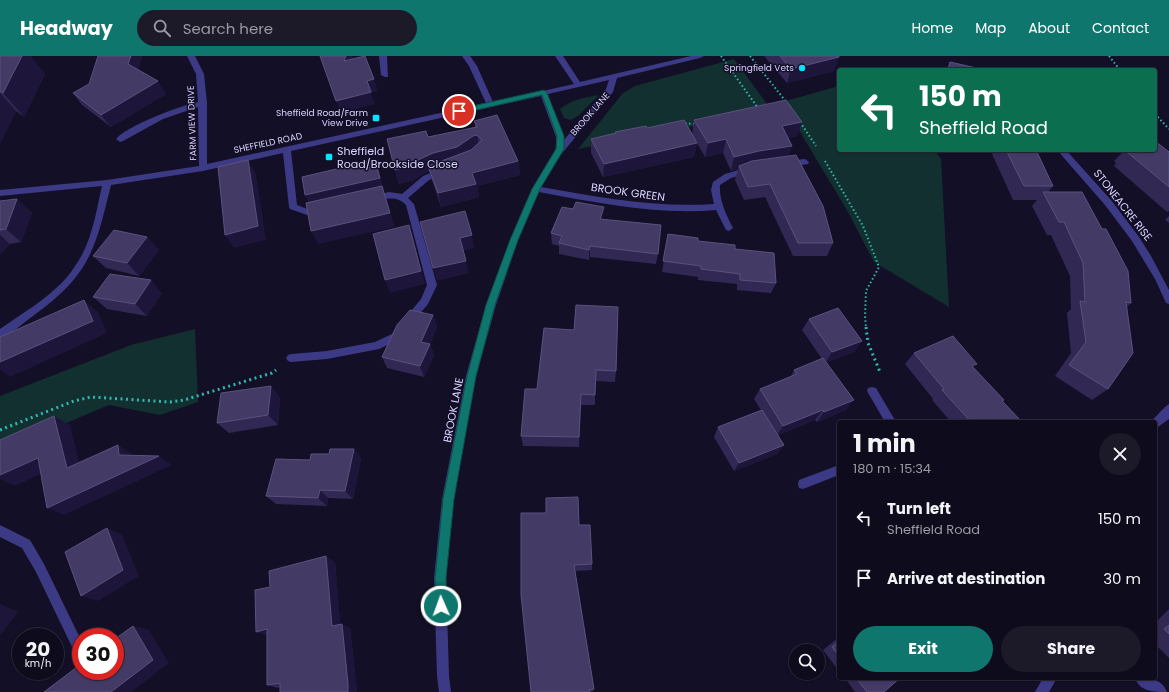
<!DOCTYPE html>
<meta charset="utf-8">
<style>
body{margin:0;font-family:Poppins,sans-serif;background:#1c1929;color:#f1f3f6;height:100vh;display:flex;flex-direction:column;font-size:15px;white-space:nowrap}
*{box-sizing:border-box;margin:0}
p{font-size:13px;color:#9b9ba3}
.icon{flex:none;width:22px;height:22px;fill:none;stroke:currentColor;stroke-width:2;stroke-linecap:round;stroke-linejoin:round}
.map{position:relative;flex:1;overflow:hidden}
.details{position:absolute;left:837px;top:364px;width:320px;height:260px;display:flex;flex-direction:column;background:#0e0b1c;border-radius:4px;box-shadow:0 1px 3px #0004,0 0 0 1px #2e2b3b}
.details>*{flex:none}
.top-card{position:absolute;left:837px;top:12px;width:320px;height:84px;border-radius:4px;box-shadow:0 1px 3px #0004,0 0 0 1px #2e2b3b;background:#0b6e4f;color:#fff;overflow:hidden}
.tools{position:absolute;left:789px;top:588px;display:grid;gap:8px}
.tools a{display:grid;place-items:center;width:36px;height:36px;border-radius:50%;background:#0e0b1c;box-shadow:0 1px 3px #0004,0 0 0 1px #2e2b3b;font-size:20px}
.speed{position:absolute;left:12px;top:572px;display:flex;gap:8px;font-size:20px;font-weight:700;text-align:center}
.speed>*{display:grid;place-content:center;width:52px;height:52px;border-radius:50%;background:#0e0b1c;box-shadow:0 1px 3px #0004,0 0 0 1px #2e2b3b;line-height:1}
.speed small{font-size:10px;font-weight:400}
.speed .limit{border:6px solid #d22;background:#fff;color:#111}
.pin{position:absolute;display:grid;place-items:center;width:34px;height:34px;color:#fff;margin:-17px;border:2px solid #fff;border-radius:50%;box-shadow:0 1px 4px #0007}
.me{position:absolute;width:44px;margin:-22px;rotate:358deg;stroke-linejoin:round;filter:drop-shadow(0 0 3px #0008)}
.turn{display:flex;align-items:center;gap:14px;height:84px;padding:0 16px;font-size:18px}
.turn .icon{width:52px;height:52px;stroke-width:2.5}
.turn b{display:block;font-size:28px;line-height:34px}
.round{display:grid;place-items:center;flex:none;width:42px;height:42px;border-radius:21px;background:#1c1929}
.overview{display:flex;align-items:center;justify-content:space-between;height:68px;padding:0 16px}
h1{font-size:24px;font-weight:700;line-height:30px}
.primary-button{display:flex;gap:8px;margin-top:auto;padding:8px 16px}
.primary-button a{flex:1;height:46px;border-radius:24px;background:#0f766e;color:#fff;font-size:16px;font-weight:700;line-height:46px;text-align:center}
.primary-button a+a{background:#1c1929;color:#f1f3f6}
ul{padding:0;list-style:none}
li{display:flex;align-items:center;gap:12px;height:60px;padding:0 16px}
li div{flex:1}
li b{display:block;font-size:15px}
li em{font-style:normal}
header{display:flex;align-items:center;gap:24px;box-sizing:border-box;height:56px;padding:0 20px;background:#0f766e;color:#fff}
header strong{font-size:19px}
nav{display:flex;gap:22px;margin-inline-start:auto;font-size:14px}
.search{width:280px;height:36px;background:#1c1929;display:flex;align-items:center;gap:10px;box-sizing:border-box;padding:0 14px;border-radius:22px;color:#9b9ba3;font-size:15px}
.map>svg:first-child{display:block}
</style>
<header>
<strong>Headway</strong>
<div class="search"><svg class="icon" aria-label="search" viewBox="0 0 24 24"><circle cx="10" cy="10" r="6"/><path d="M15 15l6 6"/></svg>Search here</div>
<nav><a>Home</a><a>Map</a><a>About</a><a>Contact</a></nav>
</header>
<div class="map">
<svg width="1169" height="636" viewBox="0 0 1169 636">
<rect width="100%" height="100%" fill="#130f26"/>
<path fill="#12302f" d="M734,3L772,55L578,93L623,37L635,30Z
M839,30V94H935L941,103L949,251L874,206L848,156L782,46Z
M599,39L578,60L570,64L564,62L560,53C572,43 584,42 599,39Z
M195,273L198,346L160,359L109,349L0,395V340L131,289Z"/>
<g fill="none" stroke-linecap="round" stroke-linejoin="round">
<path stroke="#2fb8b0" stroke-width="2" stroke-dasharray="1.5 2.5" stroke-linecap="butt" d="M721,0L758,52
M750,0L787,47
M1109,0L1120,14
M1155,58L1169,73
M800,66L816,90
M681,67L696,68
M825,105L863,170L879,211L866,235L865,260L866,272"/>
<path stroke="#2fb8b0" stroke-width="3" stroke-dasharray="2 3.5" stroke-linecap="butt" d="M866,271L868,287L880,316
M0,374L74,345L91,341L170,346L184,344L272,317L276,314"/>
<path fill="#3d3a85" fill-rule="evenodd" d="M187,0H195L204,18L207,47V108L486,47L469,10L462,0H470L477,10L493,46L574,28L555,0H563L580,26L691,0H704L700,2L617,22L613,36L559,101L541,131C599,141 655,152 714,148L711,134L713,126L725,118L749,111L753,114L752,116L731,122L720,129C719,145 726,158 733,172L729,175L726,174L716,154C656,159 598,147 539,136L518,184L496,249L476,320L454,443L446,522L449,620L451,636H439L437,620L434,522L442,443L466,320L486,249L510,184L532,133L556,93V81L541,40L291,95L297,149L310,154L321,151L325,154L324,156L310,160L290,153L289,151L283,97L203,115L111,129C95,194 90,219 33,260C23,267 12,278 0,282V273C27,254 60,236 77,207C92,185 96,156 102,130L0,140V134L107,124L199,110L198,51L163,63L123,85L120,86L116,83C128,69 180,50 198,46L196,18ZM609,24L606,33L564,84L548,38Z
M379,0H387L388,21H385L381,19Z
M1057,94H1066L1111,144L1139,181L1151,200L1169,234V248L1166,247L1155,223L1132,185L1105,149Z
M805,103L809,106L808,108L787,111L783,108L787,105Z
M443,112L446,113V117L429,124L408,142L414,148L437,229L428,248L398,284L379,293L327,303L291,306L288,305L286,302L288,299L291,298L327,295L375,286L392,278L421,243L427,229L406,149C396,139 386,143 373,146L369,143L370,141L389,136L402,138L423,120Z
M872,331L876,332L896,366H885L867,335L868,332Z
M1169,348V363L1155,373V366H1151V365C1156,361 1165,350 1169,348Z
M839,409V419L803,433L799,432L798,428L799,424Z
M0,469L30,484L44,508L81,584V596L78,597L74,595L36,516L22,492L0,481Z
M1043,622H1057L1049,636H1035Z
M1135,622C1148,622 1162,622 1167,636C1154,636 1140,636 1135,622Z"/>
</g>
<path fill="#312854" d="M0,0H30L45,18L24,61L16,55L0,87Z
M98,0H142L138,14L166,38L111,71L82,49L73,37L89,28Z
M764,0H839L834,15L787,27Z
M950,6L981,14H946Z
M694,64L797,80L788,82L792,90L788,100L833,187L827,200H793L765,141L744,144L735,124L738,113L731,115L723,97L705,101L697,87L694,101L603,121L591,97V83L615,77V76L647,72L692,78Z
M474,65L518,105L520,119L477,130L479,141L441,151L429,115L424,117L414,124L399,128L395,114L428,81L475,71Z
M995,94H1036L1053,130L1048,136L1131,247L1127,251L1108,333L1092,344L1055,320L1071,297L1067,257L1071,253L1070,220L1051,179H1047L1032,150L1037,144H1013L992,98Z
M1125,94H1155L1169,96V155L1167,156L1114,110L1116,107L1114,105Z
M17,143L32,157L21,186L10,188L0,198V145Z
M1169,160V167L1165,164Z
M603,163L658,198L656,208L590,201L589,204L559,198V190L552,188L551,177Z
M668,178L735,193L776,227L771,237L737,234V228L698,224V221L662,216Z
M147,181L159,194L139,220L106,212L93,200Z
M162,237L147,260L107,253L93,241Z
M433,259L437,271L430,288L434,299L424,321L387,312L382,301Z
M809,263L862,285L854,296L827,306L846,354L817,366L815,364L778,379L784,389L777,398L734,415L714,381L718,371L761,354L754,343L760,333L791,320L794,314L822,303L802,274Z
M574,274L616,315L615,326L595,325V349H581L579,391L523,390L521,380L537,333Z
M914,297L974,312L1003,345L1022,366H951L932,344L933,343L905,308Z
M280,341L278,369L229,377L217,367Z
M354,393L361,402L353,443L328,442L327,450L276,448L266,440L310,404L329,398Z
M839,444V451L836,447Z
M579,469L592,508V514L575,515L594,633L593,635L590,636L521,539Z
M335,506L340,568L350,572L357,636H280V631L278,632L267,629V580L270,531Z
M1169,553V602L1155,588V567Z
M839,581V615L823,594Z
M845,622H900L884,636H855Z
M911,622H927L926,623L914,625Z"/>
<path fill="#1d163a" d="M22,0H30L45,18L24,61L3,37Z
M131,0H142L137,20L128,8Z
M346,0H353L348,17L344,5Z
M839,1L834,15L787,27L791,13Z
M374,23L378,35L371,37L375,48L341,57L336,45L367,25Z
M158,25L166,38L111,71L101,59Z
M0,37L16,55L0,87Z
M802,66L797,80L777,84L782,70Z
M477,79L480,93L428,110L429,115L424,117L414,124L399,128L395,114L473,80Z
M726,83L723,97L705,101L708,87Z
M697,87L694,101L603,121L604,108Z
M792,90L787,104L739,110L738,113L731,115L734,101L759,95Z
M248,104L256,118L266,184L234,192L225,179Z
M375,104L380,118L384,135V136L395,171L318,188L311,175L312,152L305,139Z
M518,105L520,119L477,130L479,141L441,151L438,137L472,117Z
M17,143L32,157L21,186L6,173Z
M604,151L603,162L599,174L600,163Z
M409,169L413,182L425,228L390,237L385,224Z
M0,179L10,188L0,198Z
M472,179L474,192L463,195L460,182Z
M147,181L159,194L139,220L127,207Z
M590,190V201L589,204V194Z
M466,205L469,217L437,225L433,212Z
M151,224L162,237L147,260L135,248Z
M84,244L98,256L107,277L10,321L0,314V306Z
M433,259L437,271L430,288L434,299L424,321L420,310L421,286Z
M862,285L854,296L825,307L832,296Z
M271,330L280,341L278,369L268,359Z
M581,338V349L579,391V381Z
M854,344L846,354L817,366L824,356Z
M823,354L815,364L777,379L783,370Z
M54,360L70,369L83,421L67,412Z
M118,389L132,398L133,408L119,399Z
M784,389L777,398L734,415L739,407Z
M354,393L361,402L353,443L345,435Z
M159,400L172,409L64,459L47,452Z
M38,402L55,411L15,430L0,423V419Z
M320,434L328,442L327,450L318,442Z
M107,472L122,479L139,520L98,545L81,540Z
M326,500L335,506L341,575L332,570Z
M0,548L18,556L0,580Z
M342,568L350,572L357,636H348Z
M133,570L149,574L169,607L131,636H111Z
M267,573L268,580L256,576Z"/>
<path fill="#433a66" stroke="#5a527e" d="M0,0H22L3,37L0,35Z
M98,0H131L128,8L158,25L101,59L73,37L89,28Z
M320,0H346L344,5L365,0L374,23L367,25L371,36L336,45Z
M780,0H839V1L791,13Z
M950,6L981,13V14H948Z
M786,44L802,66L782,70L792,90L759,95L734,101L726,83L708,87L694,64Z
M497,59L518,105L472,117L476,128L438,137L428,110L471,94L482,84L477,79L473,80L457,91L433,97L420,103L410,110L395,114L387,83L426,75L428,81L477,71L474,65Z
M684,64L697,87L604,108L591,83L616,77L615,76L646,70L647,72Z
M1155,85L1169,96V131L1127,96L1128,94H1155Z
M1006,94H1036L1053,130H1024Z
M796,99L823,150L833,187H798L770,128L748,131L739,110L752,105Z
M248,104L258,170L225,179L218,111Z
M375,104L380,122L305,139L302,121Z
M382,130L390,157L311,175L306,147Z
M1043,136H1082L1102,173H1106L1128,215L1131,247L1126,246L1133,297L1108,333L1069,309L1086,286L1080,245L1085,246L1083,207L1064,166H1059Z
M17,143L6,173L0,174V145Z
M576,146L604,151L600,163L661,169L658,198L590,190L589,194L559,187L562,180L551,177L562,151L573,153Z
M465,155L472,179L460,182L466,205L433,212L420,166Z
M409,169L421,215L385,224L373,178Z
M114,174L147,181L127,207L93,200Z
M668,178L698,182V185L735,189V193L774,197L776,227L740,224V218L701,213V210L663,205Z
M110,218L151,224L135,248L93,241Z
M84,244L93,265L0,306V281Z
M576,249L618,251L616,315L596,314L595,339L581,338L579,381L521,380L525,333H537L544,272L574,274Z
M838,252L862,285L832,296L809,263Z
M410,254L433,259L421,286L430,288L420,310L382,301L397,269Z
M953,280L977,308L972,310L1004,344L1002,345L1022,366H971L942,334L944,333L914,297Z
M823,302L854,344L824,356L823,354L783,370L760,333L797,318L794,314Z
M271,330L268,359L217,367L221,337Z
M762,354L784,389L739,407L718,371Z
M54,360L67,412L118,389L119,399L159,400L47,452L38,402L0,419V384Z
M330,393H354L345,435L320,434L318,442L266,440L276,403L310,404L311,398H329Z
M578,441L579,469H590L592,508L574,509L594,633L589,634L590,636H531L521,539V457H546V442Z
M107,472L123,514L81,540L65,496Z
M326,500L332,570L342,568L348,628V636H280V627L267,629V573L256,576L255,534L270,531L269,515Z
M1169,569V578L1164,573Z
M133,570L153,604L111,636H44L81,608V615H115V583Z
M839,585V600L832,591Z
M856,622H900L884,636H867Z"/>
<path fill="#0f766e" stroke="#0a4d48" d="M544,34L547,37L564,80V93L540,133L518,184L495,249L476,320L454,443L446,522L447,550L445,554L441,556L437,554L436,550L435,522L443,443L467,320L486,249L510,184L532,133L556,93L557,80L542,39L459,58L455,55L459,53Z"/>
<g fill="#00e5ff" stroke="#130f26" stroke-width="1.5">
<circle cx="802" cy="12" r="4"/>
<rect x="372" y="58" width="8" height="8" rx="2"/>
<rect x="325" y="97" width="8" height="8" rx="2"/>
</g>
<g text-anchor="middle" stroke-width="3" stroke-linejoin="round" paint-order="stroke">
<g font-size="9" fill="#d9d4ff" stroke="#130f26" text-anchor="end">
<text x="794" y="15">Springfield Vets</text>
<text x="368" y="60">Sheffield Road/Farm<tspan x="368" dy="10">View Drive</tspan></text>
</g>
<g font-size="9" fill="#d9d4ff" stroke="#130f26">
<text transform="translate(590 58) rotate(-49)" y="3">BROOK LANE</text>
<text transform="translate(192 67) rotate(-92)" y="3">FARM VIEW DRIVE</text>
<text transform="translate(268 87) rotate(-12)" y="3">SHEFFIELD ROAD</text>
</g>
<g font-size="11" fill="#d9d4ff" stroke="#130f26" text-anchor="start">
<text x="337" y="99">Sheffield<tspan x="337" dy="13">Road/Brookside Close</tspan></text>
</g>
<g font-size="11" fill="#d9d4ff" stroke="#130f26">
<text transform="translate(628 136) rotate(8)" y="4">BROOK GREEN</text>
<text transform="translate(1123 149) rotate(52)" y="4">STONEACRE RISE</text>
<text transform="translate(453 354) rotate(-79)" y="4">BROOK LANE</text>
</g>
</g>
</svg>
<div class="tools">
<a><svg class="icon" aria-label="search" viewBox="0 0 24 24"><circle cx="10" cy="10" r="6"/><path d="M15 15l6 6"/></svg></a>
</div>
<div class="speed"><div>20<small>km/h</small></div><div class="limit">30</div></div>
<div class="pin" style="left:459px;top:55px;background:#d93025"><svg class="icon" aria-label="arrive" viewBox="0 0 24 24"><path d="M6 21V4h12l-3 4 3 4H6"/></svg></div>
<svg class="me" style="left:441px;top:550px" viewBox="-20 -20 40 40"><circle r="17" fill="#0f766e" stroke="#fff" stroke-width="3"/><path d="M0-11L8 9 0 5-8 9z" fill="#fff"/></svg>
<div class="top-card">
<div class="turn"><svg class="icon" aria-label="left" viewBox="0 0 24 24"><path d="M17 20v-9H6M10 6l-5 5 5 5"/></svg><div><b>150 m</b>Sheffield Road</div></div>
</div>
<section class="details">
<div class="overview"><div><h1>1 min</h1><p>180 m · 15:34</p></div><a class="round"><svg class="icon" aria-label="close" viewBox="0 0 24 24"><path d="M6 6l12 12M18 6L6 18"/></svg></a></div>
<ul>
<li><svg class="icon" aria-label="left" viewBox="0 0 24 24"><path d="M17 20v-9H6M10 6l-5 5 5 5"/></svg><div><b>Turn left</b><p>Sheffield Road</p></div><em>150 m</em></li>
<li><svg class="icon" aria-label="arrive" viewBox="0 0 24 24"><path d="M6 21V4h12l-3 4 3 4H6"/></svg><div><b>Arrive at destination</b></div><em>30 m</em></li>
</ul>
<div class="primary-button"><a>Exit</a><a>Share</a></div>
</section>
</div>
